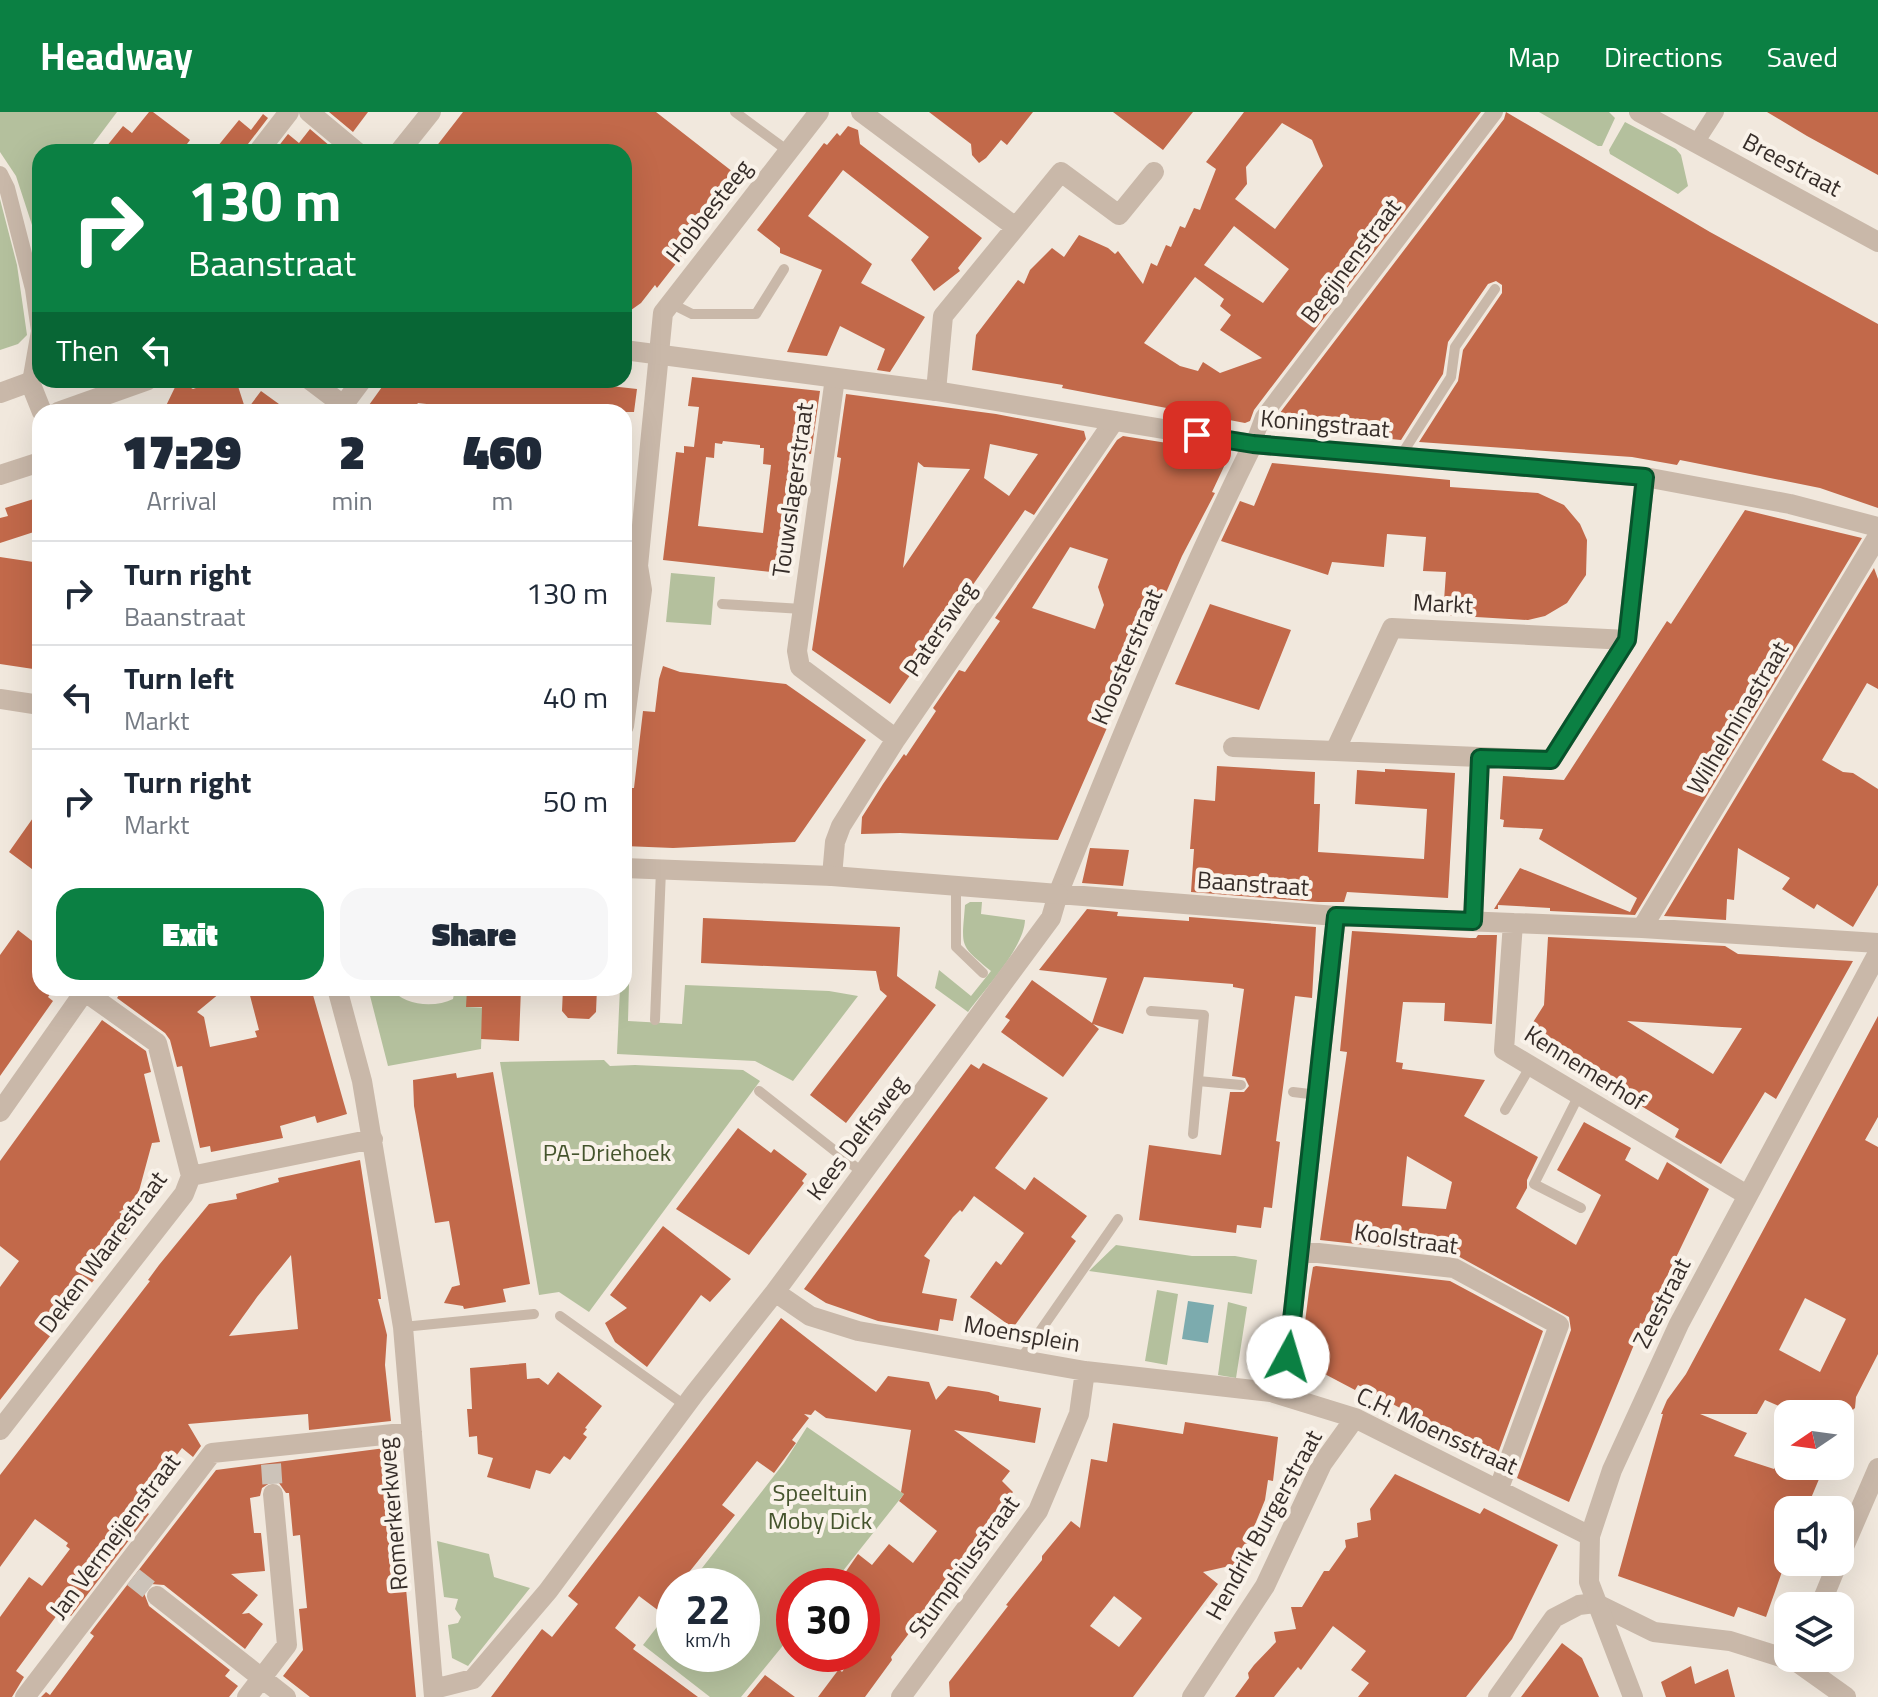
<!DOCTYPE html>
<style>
body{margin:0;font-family:"Titillium Web",sans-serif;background:#f6f6f7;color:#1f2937;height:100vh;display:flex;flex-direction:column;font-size:30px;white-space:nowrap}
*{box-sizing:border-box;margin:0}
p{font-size:26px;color:#747a83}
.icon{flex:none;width:44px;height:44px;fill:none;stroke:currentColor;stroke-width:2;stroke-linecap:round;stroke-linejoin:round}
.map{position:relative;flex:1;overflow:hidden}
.drawer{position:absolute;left:32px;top:292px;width:600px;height:592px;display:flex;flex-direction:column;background:#fff;border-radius:24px;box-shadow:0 8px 32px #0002}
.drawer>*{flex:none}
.guide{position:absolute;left:32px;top:32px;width:600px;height:244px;border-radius:24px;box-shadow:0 8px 32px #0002;background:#0b8043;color:#fff;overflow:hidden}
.needle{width:52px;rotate:257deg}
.fabs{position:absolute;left:1774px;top:1288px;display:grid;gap:16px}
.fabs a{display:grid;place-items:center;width:80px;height:80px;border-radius:16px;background:#fff;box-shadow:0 8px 32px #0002;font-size:40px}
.speed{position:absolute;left:656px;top:1456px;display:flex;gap:16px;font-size:40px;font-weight:700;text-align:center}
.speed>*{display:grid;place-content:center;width:104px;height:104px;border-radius:50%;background:#fff;box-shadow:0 8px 32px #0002;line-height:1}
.speed small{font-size:20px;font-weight:400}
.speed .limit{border:12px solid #d22;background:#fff;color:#111}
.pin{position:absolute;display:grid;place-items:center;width:68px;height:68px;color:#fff;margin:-34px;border-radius:16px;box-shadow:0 4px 12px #0006}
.me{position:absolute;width:88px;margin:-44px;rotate:6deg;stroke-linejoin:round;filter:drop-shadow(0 0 6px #0008)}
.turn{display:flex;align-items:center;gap:28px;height:168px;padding:0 24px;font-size:36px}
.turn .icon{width:104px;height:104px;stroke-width:2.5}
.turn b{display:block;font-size:56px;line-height:68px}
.then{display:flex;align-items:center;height:76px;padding:0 24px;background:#0003;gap:16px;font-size:30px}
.eta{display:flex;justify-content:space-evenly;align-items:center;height:136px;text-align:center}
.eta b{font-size:48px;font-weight:800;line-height:56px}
.primary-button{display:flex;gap:16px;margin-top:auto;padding:16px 24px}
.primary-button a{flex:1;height:92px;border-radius:24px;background:#0b8043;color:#fff;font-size:32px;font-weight:800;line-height:92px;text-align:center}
.primary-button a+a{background:#f6f6f7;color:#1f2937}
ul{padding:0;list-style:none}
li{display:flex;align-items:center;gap:24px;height:104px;padding:0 24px;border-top:2px solid #e0e1e3}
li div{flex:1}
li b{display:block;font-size:30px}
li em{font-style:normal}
header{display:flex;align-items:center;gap:48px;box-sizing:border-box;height:112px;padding:0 40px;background:#0b8043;color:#fff}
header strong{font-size:38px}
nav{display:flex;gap:44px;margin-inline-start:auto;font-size:28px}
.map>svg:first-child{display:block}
</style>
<header>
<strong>Headway</strong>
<nav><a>Map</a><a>Directions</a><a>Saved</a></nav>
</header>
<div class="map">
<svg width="1878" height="1585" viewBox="0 0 1878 1585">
<rect width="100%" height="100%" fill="#f1e8dd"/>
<path fill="#b4c09d" d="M0,0H117L87,40H40V102L32,113L16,64L0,40Z
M1539,0H1609L1615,6L1602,34H1598Z
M1625,10L1676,37L1681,43L1688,74L1678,82L1610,42L1609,38Z
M0,87L17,153L27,223L18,232L0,238Z
M671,461L715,465L711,513L666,510Z
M970,790H982L981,802L1025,808C1024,836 985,877 968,900L935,876L939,858L971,884L991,859C958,832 962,835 965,793Z
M624,797L631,798L628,909L682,912L685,873L829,879L858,884L793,969L755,949L617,942L620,876H624Z
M368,876H391C403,894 435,896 453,887L455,876H467V895L489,896L482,910L481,937L388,954Z
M604,948L610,954L635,953L743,958L760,969L589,1200L559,1180L539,1183L500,950Z
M1116,1133L1192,1144H1235L1257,1148L1252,1182L1089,1159Z
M1157,1178L1178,1182L1167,1253L1145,1249Z
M1228,1190L1247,1195L1236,1266L1218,1263Z
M807,1315L904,1382L831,1474H794V1520L741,1585H710L643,1533L674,1493V1542H742V1474H688L784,1351Z
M437,1429L489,1442L494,1465L530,1476L468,1554L452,1546L448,1513L458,1511L461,1505L455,1497L458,1487L444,1485Z"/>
<path fill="#7cabae" d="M1188,1189L1214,1193L1208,1231L1182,1227Z"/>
<path fill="#c2694a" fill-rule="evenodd" d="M149,0H153L190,28L181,40H102L123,14L132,21Z
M329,0H368L353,20Z
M463,0H656L742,67L657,176L655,173L641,191L624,203V40H432Z
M929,0H1033L1007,33L1001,28L986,46L979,51L972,43L971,32Z
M1113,0H1193L1163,38Z
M1244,0H1481L1254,298L1250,309L1245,311L1062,276L1063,273L972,258L976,223L1018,168L1024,172L1030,158L1052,136L1064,145L1079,123L1108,136L1115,142L1118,139L1143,172L1151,151L1157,154L1166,133L1171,135L1180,114L1185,116L1194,96L1200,98L1216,57L1206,50ZM1282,11L1312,28L1323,54L1275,117L1235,87L1247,72L1246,55ZM1234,114L1289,157L1263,191L1204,153ZM1195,165L1224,187L1220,194L1231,203L1220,218L1262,246L1220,261L1203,250L1198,259L1180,254L1144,231Z
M1506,0L1710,120L1878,212V396L1820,376L1680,348L1677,353L1632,345L1419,330L1458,269L1463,238L1502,181V173L1496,169L1488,172L1448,230L1443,262L1401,328L1272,315L1273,310L1504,7Z
M1767,0H1878V63L1807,24Z
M263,2L268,6L248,32L245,40H213L239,8L251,18Z
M848,14L858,18L860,32L982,126L958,156L960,159L934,179L911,148L929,125L843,58L808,104L872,152L861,171L925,205L890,260L877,258L885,237L840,214L827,244L787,240L822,158L780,141V136L757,118L824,31L827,33L837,21L840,24Z
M310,17L337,40H274L288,22L299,31Z
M692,265L820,279L811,342L804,341L789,462L663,448L676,340L684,341V334L694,335L699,295L688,294ZM723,329L760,333V336H764L763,352L771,353L763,421L698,414L706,345L714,346L715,331L722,332Z
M219,268H236L246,299L261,279L290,300H163L178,269L193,277Z
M387,268H557L637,277L634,300H469V297L418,291L411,300H364Z
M846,282L996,302L1084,319L1086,327L1034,403L1025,398L890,592L812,538L838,367L841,346L837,345ZM990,332L1038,342L1009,384L984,366ZM918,350L924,355L970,357L903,456Z
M1123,324L1205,337L1204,343L1228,346L1212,380L1215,381L1182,444L1058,728L900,721L861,722L862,705L883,672L904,642L906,644L936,599L933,596L959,558L965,560L1000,509L995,506L1117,328ZM1070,435L1108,447L1098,475L1104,493L1095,517L1032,496Z
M1272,351L1450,368V375L1538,381L1564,393L1580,412L1587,428L1586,463L1567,491L1545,504L1528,508L1443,503L1446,460L1423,459L1426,425L1387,422L1384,455L1332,450L1328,463L1221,429L1240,389L1254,394Z
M40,385V418L0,431V406L8,404L5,396Z
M1745,398L1862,426L1635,803L1550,799V796L1498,793V797H1494L1520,756L1630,800L1637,786L1539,727L1543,717L1503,715L1504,708L1500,707L1503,664L1564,668L1667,509L1671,512Z
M0,445L40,451V558L0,552Z
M1874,456L1878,467V577L1867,571L1822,648L1843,660L1853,661L1878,677V773L1853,815L1817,792L1814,797L1782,777L1790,766L1738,736L1734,788L1727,787L1726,808L1664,804Z
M1210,492L1291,518L1259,598L1175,572Z
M663,554L680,560L786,572L866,628L795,730L673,736L624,734V699H631V676H634L643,599L655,600L659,567Z
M1217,654L1315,660L1314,692H1320L1318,740L1424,747L1427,697L1355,692L1357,658L1385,660V657L1455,661L1448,786L1347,780L1344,790H1318L1191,780L1194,737H1190L1194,687L1215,689Z
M40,696V763L9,740Z
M1090,736L1129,738L1123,774L1082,771Z
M1087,797L1118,800L1117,804L1189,809V805L1316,815L1312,886L1295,884L1276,1029L1280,1030L1272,1096L1264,1095L1261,1116L1237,1113L1236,1121L1139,1108L1149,1033L1221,1043L1230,980H1244L1249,974L1245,966L1232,964L1244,877L1233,875V872L1144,865L1123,922L1093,912L1099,917L1063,965L1001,920L1010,908L1005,905L1032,868L1092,911L1107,866L1039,858Z
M703,806L900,815L897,864L936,893L846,1011L810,983L887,884L880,878L876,859L701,851Z
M18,818L40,835V876H54L48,885L53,889L0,964V843Z
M1352,819L1470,826H1476L1478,823H1497L1492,912L1444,909L1445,891L1403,890L1396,950L1403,951L1402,957L1485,968L1464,1004L1538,1045L1527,1068V1076L1516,1096L1576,1133L1601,1083L1557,1058L1584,1010L1631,1036L1625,1048L1658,1068L1667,1050L1709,1077L1657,1185L1643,1212L1640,1211L1638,1223L1569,1390L1517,1366L1571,1218L1569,1205L1456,1143L1320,1128L1347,940L1340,939ZM1407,1044L1452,1070L1446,1097L1402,1094Z
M1548,825L1725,834L1738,842L1853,849L1776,987L1765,980L1721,1052L1675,1025L1679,1017L1525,923L1544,893ZM1627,909L1722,915L1742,916L1713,962Z
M124,876H226L197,900L204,905L210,935L257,925L255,919L259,918L248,876H311L347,1002L317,1011L315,1004L280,1014L283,1026L211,1040L210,1034L200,1036L182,954L177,955L170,928L165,921L117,886Z
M467,876H521L519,929L481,927L482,895H466Z
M563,876H597L596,900L589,907L568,906L562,899Z
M1878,904V1005L1865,1028L1878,1035V1242L1856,1285L1855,1296L1848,1302H1797L1765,1288L1757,1302H1700L1747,1321L1734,1344L1774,1357L1776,1354H1807L1822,1360L1806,1398H1788V1453L1784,1454L1766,1505L1738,1495L1734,1505L1618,1464L1663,1302H1661L1667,1288L1686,1262ZM1805,1186L1846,1207L1820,1260L1779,1238Z
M102,908L146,939L151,960L144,962L160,1030L152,1031L136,1090L119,1100L137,1113L0,1288V1175L19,1149L0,1134V1049Z
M983,951L1048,986L995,1056L1025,1078L1034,1065L1087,1104L1071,1125L1076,1129L1013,1216L970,1185L996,1149L1001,1153L1024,1121L974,1084L962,1100L960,1098L953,1105L924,1144L930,1148L922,1181L957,1187L953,1209L940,1207L938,1219L878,1209L826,1191L804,1177L971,952L979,957Z
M493,960L530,1172L503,1177L506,1190L464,1197L463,1194L444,1191L452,1175L460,1173L449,1109L435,1111L414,994L413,968L456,961L457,966Z
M738,1016L771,1041L774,1037L807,1062L802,1069L804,1071L749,1143L676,1097Z
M360,1048L380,1178L381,1187H378L387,1223L385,1253L391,1309L309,1318L308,1302L188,1312L201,1334L193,1345L182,1336L138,1395L149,1402L71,1504L65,1498L63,1501L60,1499L16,1559L24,1565L12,1585H0V1505L29,1465L42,1474L70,1437L66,1434L68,1431L35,1407L0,1455V1363L150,1169L148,1168L159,1153L209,1092L237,1087L236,1082L279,1070L278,1066ZM291,1143L298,1217L229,1224L257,1185Z
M663,1114L731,1167L710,1190L701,1183L647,1255L615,1230L605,1211L627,1196L610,1183Z
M1316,1154L1450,1169L1543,1219L1494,1352L1439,1323L1441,1318L1400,1296L1358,1273L1355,1278L1300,1249L1309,1179L1313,1155Z
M781,1206L876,1280L888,1264L929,1270L936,1288L948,1274L989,1280L999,1284V1289L1041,1296L1035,1331L954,1318L1010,1359L1002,1369L1013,1380L994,1405L997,1406L891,1545L892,1548L865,1585H818L839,1557L842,1560L855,1542H862V1512L877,1492L862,1480V1474H836L858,1442L872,1453L889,1432L913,1451L937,1419L899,1389L904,1382L901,1380L911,1318L826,1306L815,1298L811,1303L804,1302L809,1306L792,1328L796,1331L774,1361L757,1349L722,1393L735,1403L678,1474H674V1480L659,1499L639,1484L615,1516L636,1533L633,1537L698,1585H491L542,1517L552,1525L578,1492L568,1484Z
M526,1251L527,1267L539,1266L548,1273L558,1260L602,1294L585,1316L587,1317L583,1322L587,1325L570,1348L564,1344L550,1362L536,1358L530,1377L487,1365L493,1346L478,1342L477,1324L469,1325L467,1297H472L470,1256Z
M1185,1310L1278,1325L1273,1369L1268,1368L1265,1388L1245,1437L1234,1453L1203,1460L1218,1472L1133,1585H950L949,1570L1008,1494L1006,1493L1042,1448V1444L1071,1409L1080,1416L1091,1347L1107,1350L1113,1311L1183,1322ZM1114,1484L1142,1506L1119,1535L1090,1514Z
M393,1335L416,1585H310L283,1564L303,1538L299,1497L307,1496L300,1423L293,1424L289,1381H286L279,1371L273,1369L262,1376L260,1384L250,1386L254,1421H261L265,1459L231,1462L258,1483L242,1502L249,1501L263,1512L245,1537L164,1473L151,1472L144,1481L149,1494L230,1558L225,1564L238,1574L229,1585H41L46,1580L50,1583L94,1524L90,1521L216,1358Z
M1395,1362L1480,1402L1484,1396L1558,1433L1512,1527L1466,1585H1358L1369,1571L1351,1558L1366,1539L1333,1514L1301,1558L1298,1555L1274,1585H1235L1249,1566L1248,1561L1254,1553L1276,1530L1274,1520L1296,1517L1291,1495H1302L1324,1459H1329L1346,1435L1345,1428L1358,1425L1357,1411L1371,1408L1370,1397Z
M1562,1531L1582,1546L1599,1585H1521Z
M1691,1554L1695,1572L1728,1557L1735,1585H1666L1661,1570Z
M765,1563L795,1585H747Z"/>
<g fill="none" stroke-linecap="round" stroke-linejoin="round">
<path stroke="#ccc3b9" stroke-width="20" stroke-dasharray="20 10" stroke-linecap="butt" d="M271,1352L273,1382
M133,1465L157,1484"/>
<path stroke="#c9b8a9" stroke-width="10" d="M735,0L788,39
M670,191L692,202H756L784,157
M1400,345L1451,265L1455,235L1495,177
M722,492L802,497
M956,772V835L983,861
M1151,899L1204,903L1193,1022
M655,908L661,758
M1198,969L1241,973
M759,979L863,1061
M1293,980L1318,983
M1578,985L1534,1072L1581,1096
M1505,998L1530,955
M560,1204L686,1294
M403,1215L534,1202
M1020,1248L1118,1107"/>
<path stroke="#c9b8a9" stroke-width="16" d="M1696,31L1716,0
M0,62L7,76L33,177L39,219L30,270
M1253,332L1263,305L1495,0"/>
<path stroke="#c9b8a9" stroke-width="20" d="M309,0L357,40
M861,0L1014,114
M1639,0L1878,130
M258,40L289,0
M835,266L797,539L800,555L896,627
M310,268L343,293
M936,279L943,204L1061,60L1119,103L1154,60
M0,281L30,270L42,300
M58,300L148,268
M0,363L40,350
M624,454H638L642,478L624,614
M638,454L663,201L819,0
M1627,528L1551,648L1335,639L1392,516L1627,528L1645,365
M1233,635L1335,639
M832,764L835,730L841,714L896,627L1114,309
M1058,782L1336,804L1642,816L1878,831
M1336,804L1288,1245L1271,1280L1355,1306L1590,1424
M1473,809L1480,646
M1513,811L1504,938L1747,1083
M1642,816L1878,424
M337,876L362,969L403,1215L434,1585
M84,879L157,931L191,1064
M0,1000L87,876
M191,1064L373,1027
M1300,1139L1454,1156L1559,1213L1499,1376
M775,1180L810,1204L858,1219L1085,1259L1271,1280
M0,1318L184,1082L191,1064
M1840,1444L1878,1356
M157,1484L286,1585
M1820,1494L1838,1450
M434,1577L473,1567L548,1479L695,1281L775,1180L1051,806L1058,782C1119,630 1180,479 1253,332
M25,1585L212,1341L412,1320
M247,1585L287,1533L273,1382
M901,1585L1038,1399L1079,1302L1085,1259
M1192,1585L1265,1474L1322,1352L1355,1306
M1498,1585L1554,1506L1579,1493L1595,1491L1654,1520L1730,1529L1797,1550L1846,1585"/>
<path stroke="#c9b8a9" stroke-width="20" d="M399,40L431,0
M624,238L936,279L1253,332L1645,365L1790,392L1878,415
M338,300L362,268
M0,587L40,593
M624,756L832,764L1058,782
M1633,1585L1589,1470L1590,1424L1612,1358L1679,1212L1878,841"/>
</g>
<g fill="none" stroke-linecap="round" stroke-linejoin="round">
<g stroke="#07532c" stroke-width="20">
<path id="route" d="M1197,323L1253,332L1645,365L1627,528L1551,648L1480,646L1473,809L1336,804L1288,1245"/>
</g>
<use href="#route" stroke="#0b8043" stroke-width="14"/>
</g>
<g text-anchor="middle" stroke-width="8" stroke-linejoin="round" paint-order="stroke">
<g font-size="24" fill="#362d29" stroke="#f9f2e9">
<text transform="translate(1792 53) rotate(28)" y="8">Breestraat</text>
<text transform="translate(709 99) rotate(-52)" y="8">Hobbesteeg</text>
<text transform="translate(1351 149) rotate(-53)" y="8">Begijnenstraat</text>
<text transform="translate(1325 312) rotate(5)" y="8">Koningstraat</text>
<text transform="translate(793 378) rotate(-82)" y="8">Touwslagerstraat</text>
<text transform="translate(1443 492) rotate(3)" y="8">Markt</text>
<text transform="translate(940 517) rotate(-56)" y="8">Patersweg</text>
<text transform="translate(1127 545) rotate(-67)" y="8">Kloosterstraat</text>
<text transform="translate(1738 606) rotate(-59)" y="8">Wilhelminastraat</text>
<text transform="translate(1253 772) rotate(4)" y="8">Baanstraat</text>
<text transform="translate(1585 956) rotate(32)" y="8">Kennemerhof</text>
<text transform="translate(857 1026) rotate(-53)" y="8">Kees Delfsweg</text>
<text transform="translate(1406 1127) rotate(8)" y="8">Koolstraat</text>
<text transform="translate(103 1140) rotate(-53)" y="8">Deken Waarestraat</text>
<text transform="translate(1662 1191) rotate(-63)" y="8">Zeestraat</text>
<text transform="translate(1022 1222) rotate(10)" y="8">Moensplein</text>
<text transform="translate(1437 1319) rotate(25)" y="8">C.H. Moensstraat</text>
<text transform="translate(393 1402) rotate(-95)" y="8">Romerkerkweg</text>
<text transform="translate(1264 1413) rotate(-61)" y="8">Hendrik Burgerstraat</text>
<text transform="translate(115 1424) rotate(-53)" y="8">Jan Vermeijenstraat</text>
<text transform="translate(964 1455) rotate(-54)" y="8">Stumphiusstraat</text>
</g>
<g font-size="24" fill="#45542d" stroke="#f9f2e9">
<text x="607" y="1049">PA-Driehoek</text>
<text x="820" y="1389">Speeltuin<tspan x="820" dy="28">Moby Dick</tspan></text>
</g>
</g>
</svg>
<div class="fabs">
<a><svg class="needle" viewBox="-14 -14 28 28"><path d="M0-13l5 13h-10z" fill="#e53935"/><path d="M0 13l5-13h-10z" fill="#747a83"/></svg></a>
<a><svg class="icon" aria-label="sound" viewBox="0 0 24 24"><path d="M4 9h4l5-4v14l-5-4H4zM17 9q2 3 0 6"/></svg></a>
<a><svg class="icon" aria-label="layers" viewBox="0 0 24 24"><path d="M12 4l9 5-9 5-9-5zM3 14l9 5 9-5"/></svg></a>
</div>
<div class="speed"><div>22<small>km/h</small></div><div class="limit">30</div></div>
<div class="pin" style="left:1197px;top:323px;background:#d93025"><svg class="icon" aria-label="arrive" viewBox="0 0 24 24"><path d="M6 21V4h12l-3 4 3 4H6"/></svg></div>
<svg class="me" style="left:1288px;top:1245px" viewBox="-20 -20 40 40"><circle r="19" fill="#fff"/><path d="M0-13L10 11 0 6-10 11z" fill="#0b8043"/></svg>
<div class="guide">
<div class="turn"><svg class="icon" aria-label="right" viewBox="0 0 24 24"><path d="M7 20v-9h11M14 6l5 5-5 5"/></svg><div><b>130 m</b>Baanstraat</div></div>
<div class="then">Then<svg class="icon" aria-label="left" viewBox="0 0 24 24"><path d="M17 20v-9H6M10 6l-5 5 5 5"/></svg></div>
</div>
<section class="drawer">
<div class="eta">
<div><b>17:29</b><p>Arrival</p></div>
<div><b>2</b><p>min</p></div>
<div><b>460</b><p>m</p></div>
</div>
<ul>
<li><svg class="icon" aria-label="right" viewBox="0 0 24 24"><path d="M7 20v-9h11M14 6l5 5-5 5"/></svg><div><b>Turn right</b><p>Baanstraat</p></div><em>130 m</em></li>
<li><svg class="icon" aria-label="left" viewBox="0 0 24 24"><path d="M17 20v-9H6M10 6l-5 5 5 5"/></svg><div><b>Turn left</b><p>Markt</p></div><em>40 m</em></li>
<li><svg class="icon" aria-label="right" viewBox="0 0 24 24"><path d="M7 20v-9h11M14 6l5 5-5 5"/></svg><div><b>Turn right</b><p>Markt</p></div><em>50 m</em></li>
</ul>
<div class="primary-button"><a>Exit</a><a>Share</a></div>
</section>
</div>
